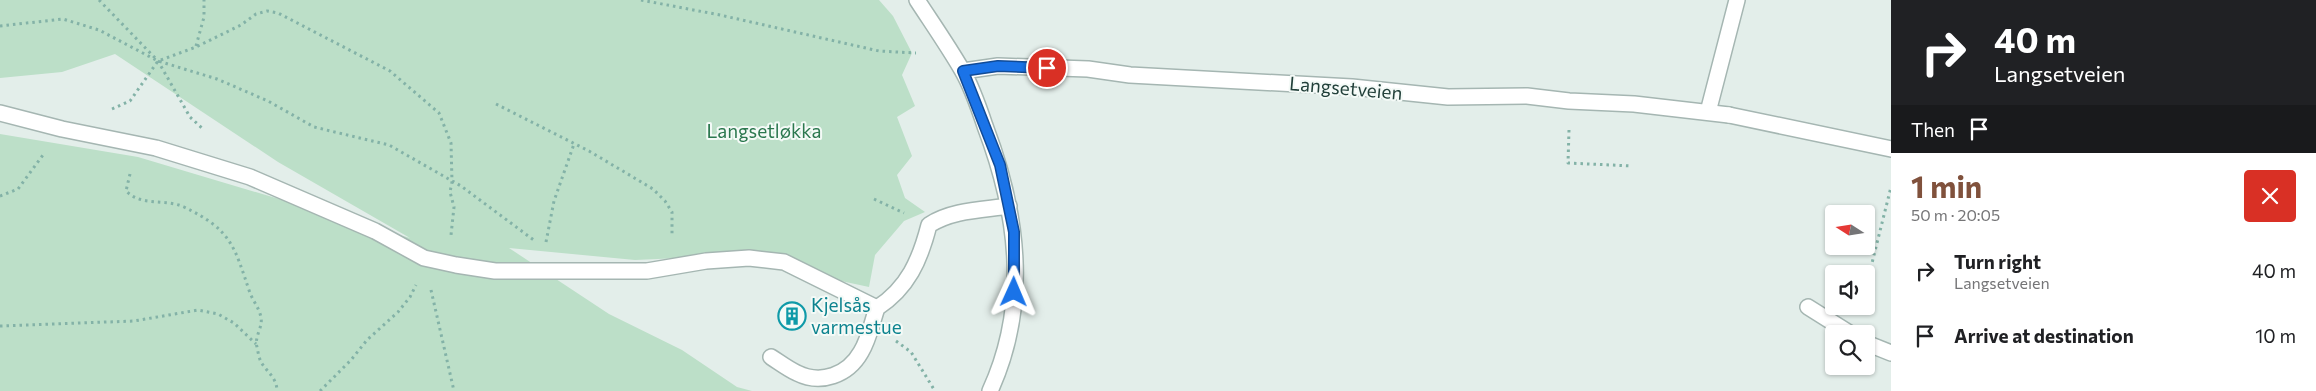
<!DOCTYPE html>
<meta charset="utf-8">
<style>
body{margin:0;font-family:Commissioner,sans-serif;background:#f6f6f6;color:#202124;height:100vh;display:flex;flex-direction:column;font-size:19px;white-space:nowrap}
*{box-sizing:border-box;margin:0}
p{font-size:16px;color:#757577}
.icon{flex:none;width:28px;height:28px;fill:none;stroke:currentColor;stroke-width:2;stroke-linecap:round;stroke-linejoin:round}
.map{position:relative;flex:1;overflow:hidden}
.sheet{display:flex;flex-direction:column;background:#fff;width:425px}
.sheet>*{flex:none}
.hud{background:#202124;color:#fff;overflow:hidden}
.needle{width:32px;rotate:282deg}
.buttons{position:absolute;left:1825px;top:205px;display:grid;gap:10px}
.buttons a{display:grid;place-items:center;width:50px;height:50px;border-radius:5px;background:#fff;box-shadow:0 1px 4px #0004;font-size:25px}
.pin{position:absolute;display:grid;place-items:center;width:42px;height:42px;color:#fff;margin:-21px;border:2px solid #fff;border-radius:50%;box-shadow:0 1px 5px #0007}
.me{position:absolute;width:55px;margin:-28px;rotate:1deg;stroke-linejoin:round;filter:drop-shadow(0 0 4px #0008)}
.turn{display:flex;align-items:center;gap:18px;height:105px;padding:0 20px;font-size:22px}
.turn .icon{width:65px;height:65px;stroke-width:2.5}
.turn b{display:block;font-size:35px;line-height:42px}
.then{display:flex;align-items:center;height:48px;padding:0 20px;background:#0003;gap:10px;font-size:19px}
.round{display:grid;place-items:center;flex:none;width:52px;height:52px;border-radius:5px;background:#f6f6f6}
.summary{display:flex;align-items:center;justify-content:space-between;height:85px;padding:0 20px}
h1{font-size:30px;font-weight:700;line-height:38px;color:#80513c}
ul{padding:0;list-style:none}
li{display:flex;align-items:center;gap:15px;height:65px;padding:0 20px}
li div{flex:1}
li b{display:block;font-size:19px}
li em{font-style:normal}
main{display:flex;flex:1;min-height:0}
.map>svg:first-child{display:block}
</style>
<main>
<div class="map">
<svg width="1891" height="391" viewBox="0 0 1891 391">
<rect width="100%" height="100%" fill="#e3eeea"/>
<path fill="#bcdfc8" d="M0,0H879L893,16L912,53L902,75L915,106L897,117L912,156L897,175L905,198L925,212L904,221L875,255L869,287L725,256L635,260L509,248L609,314L682,350L737,387L752,391H0V134L138,157L410,238L278,162L115,54L62,72L0,78Z"/>
<g fill="none" stroke-linecap="round" stroke-linejoin="round">
<g stroke="#a5b6b2" stroke-width="18">
<path id="lane" d="M1708,112L1737,0
M0,113L62,129L156,148L250,177L375,231L424,258L456,265L495,271H647L706,261L749,258L784,262L877,308C908,288 920,260 929,225C952,210 982,210 1009,206
M1729,115L1891,149
M1808,307L1851,334
M1866,343L1891,353
M771,357C779,362 788,369 797,373C821,385 848,375 861,352C869,339 872,322 877,308"/>
</g>
<g stroke="#a5b6b2" stroke-width="18">
<path id="street" d="M917,0C932,23 948,46 962,70C972,87 979,108 985,126C1018,213 1030,304 990,391
M963,71L998,66L1088,69L1130,75L1352,87L1448,97L1527,96L1569,101L1634,104L1729,115"/>
</g>
<path stroke="#83b2a7" stroke-width="3" stroke-dasharray="2.5 4" stroke-linecap="butt" d="M99,0L158,61L190,117L204,130
M641,0L720,15L879,51L916,53
M0,26L63,19L99,30L158,61L217,79L268,101L314,127L389,145L461,186L535,241
M196,46L204,17V0
M496,104L589,151L653,189L665,201L672,212V236
M112,109L130,101L158,61L196,47L241,25L256,14L267,11L278,13L390,71L439,113L451,143L452,182L450,192L454,207L451,235
M1569,130L1568,163L1632,166
M130,174L126,191C142,207 164,198 184,207C232,230 234,246 250,293C253,301 260,309 261,318C263,327 254,337 257,347C258,352 259,358 261,362C267,372 277,378 277,391
M0,196L18,189L43,155
M874,199L904,213
M546,242L554,201L574,144
M1866,287L1891,187
M431,290L454,391
M0,326L134,321L198,310L218,314L234,323L256,344
M896,341L911,352L935,391
M320,391L351,360L367,340L398,312L410,297L416,285"/>
<use href="#lane" stroke="#fff" stroke-width="15"/>
<use href="#street" stroke="#fff" stroke-width="15"/>
</g>
<g fill="none" stroke-linecap="round" stroke-linejoin="round">
<g stroke="#114b97" stroke-width="12">
<path id="route" d="M1014,292V232L1000,165L963,71L998,66L1047,68"/>
</g>
<use href="#route" stroke="#1a73e8" stroke-width="9"/>
</g>
<defs>
<g id="building-ring" transform="scale(1.4375)"><circle r="9.5" fill="#f4faf7" stroke="#0f9aa8" stroke-width="1.5"/><path d="M-4-6H4V6H1V3H-1V6H-4ZM-2.5-4.3h1.7v1.8h-1.7ZM.8-4.3h1.7v1.8H.8ZM-2.5-1h1.7V.8h-1.7ZM.8-1h1.7V.8H.8Z" fill="#0f9aa8"/></g>
</defs>
<g fill-rule="evenodd">
<use href="#building-ring" x="792" y="316"/>
</g>
<g text-anchor="middle" stroke-width="4" stroke-linejoin="round" paint-order="stroke">
<g font-size="19" fill="#22403a" stroke="#f4faf7">
<text transform="translate(1346 88) rotate(5)" y="7">Langsetveien</text>
</g>
<g font-size="19" fill="#2b784f" stroke="#f4faf7">
<text x="764" y="138">Langsetløkka</text>
</g>
<g font-size="19" fill="#0d838f" stroke="#f4faf7" text-anchor="start">
<text x="811" y="312">Kjelsås<tspan x="811" dy="22">varmestue</tspan></text>
</g>
</g>
</svg>
<div class="buttons">
<a><svg class="needle" viewBox="-14 -14 28 28"><path d="M0-13l5 13h-10z" fill="#e53935"/><path d="M0 13l5-13h-10z" fill="#757577"/></svg></a>
<a><svg class="icon" aria-label="sound" viewBox="0 0 24 24"><path d="M4 9h4l5-4v14l-5-4H4zM17 9q2 3 0 6"/></svg></a>
<a><svg class="icon" aria-label="search" viewBox="0 0 24 24"><circle cx="10" cy="10" r="6"/><path d="M15 15l6 6"/></svg></a>
</div>
<div class="pin" style="left:1047px;top:68px;background:#d93025"><svg class="icon" aria-label="arrive" viewBox="0 0 24 24"><path d="M6 21V4h12l-3 4 3 4H6"/></svg></div>
<svg class="me" style="left:1014px;top:292px" viewBox="-20 -20 40 40"><path d="M0-17L14 15 0 8-14 15z" fill="#1a73e8" stroke="#fff" stroke-width="4"/></svg>
</div>
<section class="sheet">
<div class="hud">
<div class="turn"><svg class="icon" aria-label="right" viewBox="0 0 24 24"><path d="M7 20v-9h11M14 6l5 5-5 5"/></svg><div><b>40 m</b>Langsetveien</div></div>
<div class="then">Then<svg class="icon" aria-label="arrive" viewBox="0 0 24 24"><path d="M6 21V4h12l-3 4 3 4H6"/></svg></div>
</div>
<div class="summary"><div><h1>1 min</h1><p>50 m · 20:05</p></div><a class="round" style="background:#d93025;color:#fff"><svg class="icon" aria-label="close" viewBox="0 0 24 24"><path d="M6 6l12 12M18 6L6 18"/></svg></a></div>
<ul>
<li><svg class="icon" aria-label="right" viewBox="0 0 24 24"><path d="M7 20v-9h11M14 6l5 5-5 5"/></svg><div><b>Turn right</b><p>Langsetveien</p></div><em>40 m</em></li>
<li><svg class="icon" aria-label="arrive" viewBox="0 0 24 24"><path d="M6 21V4h12l-3 4 3 4H6"/></svg><div><b>Arrive at destination</b></div><em>10 m</em></li>
</ul>
</section>
</main>
